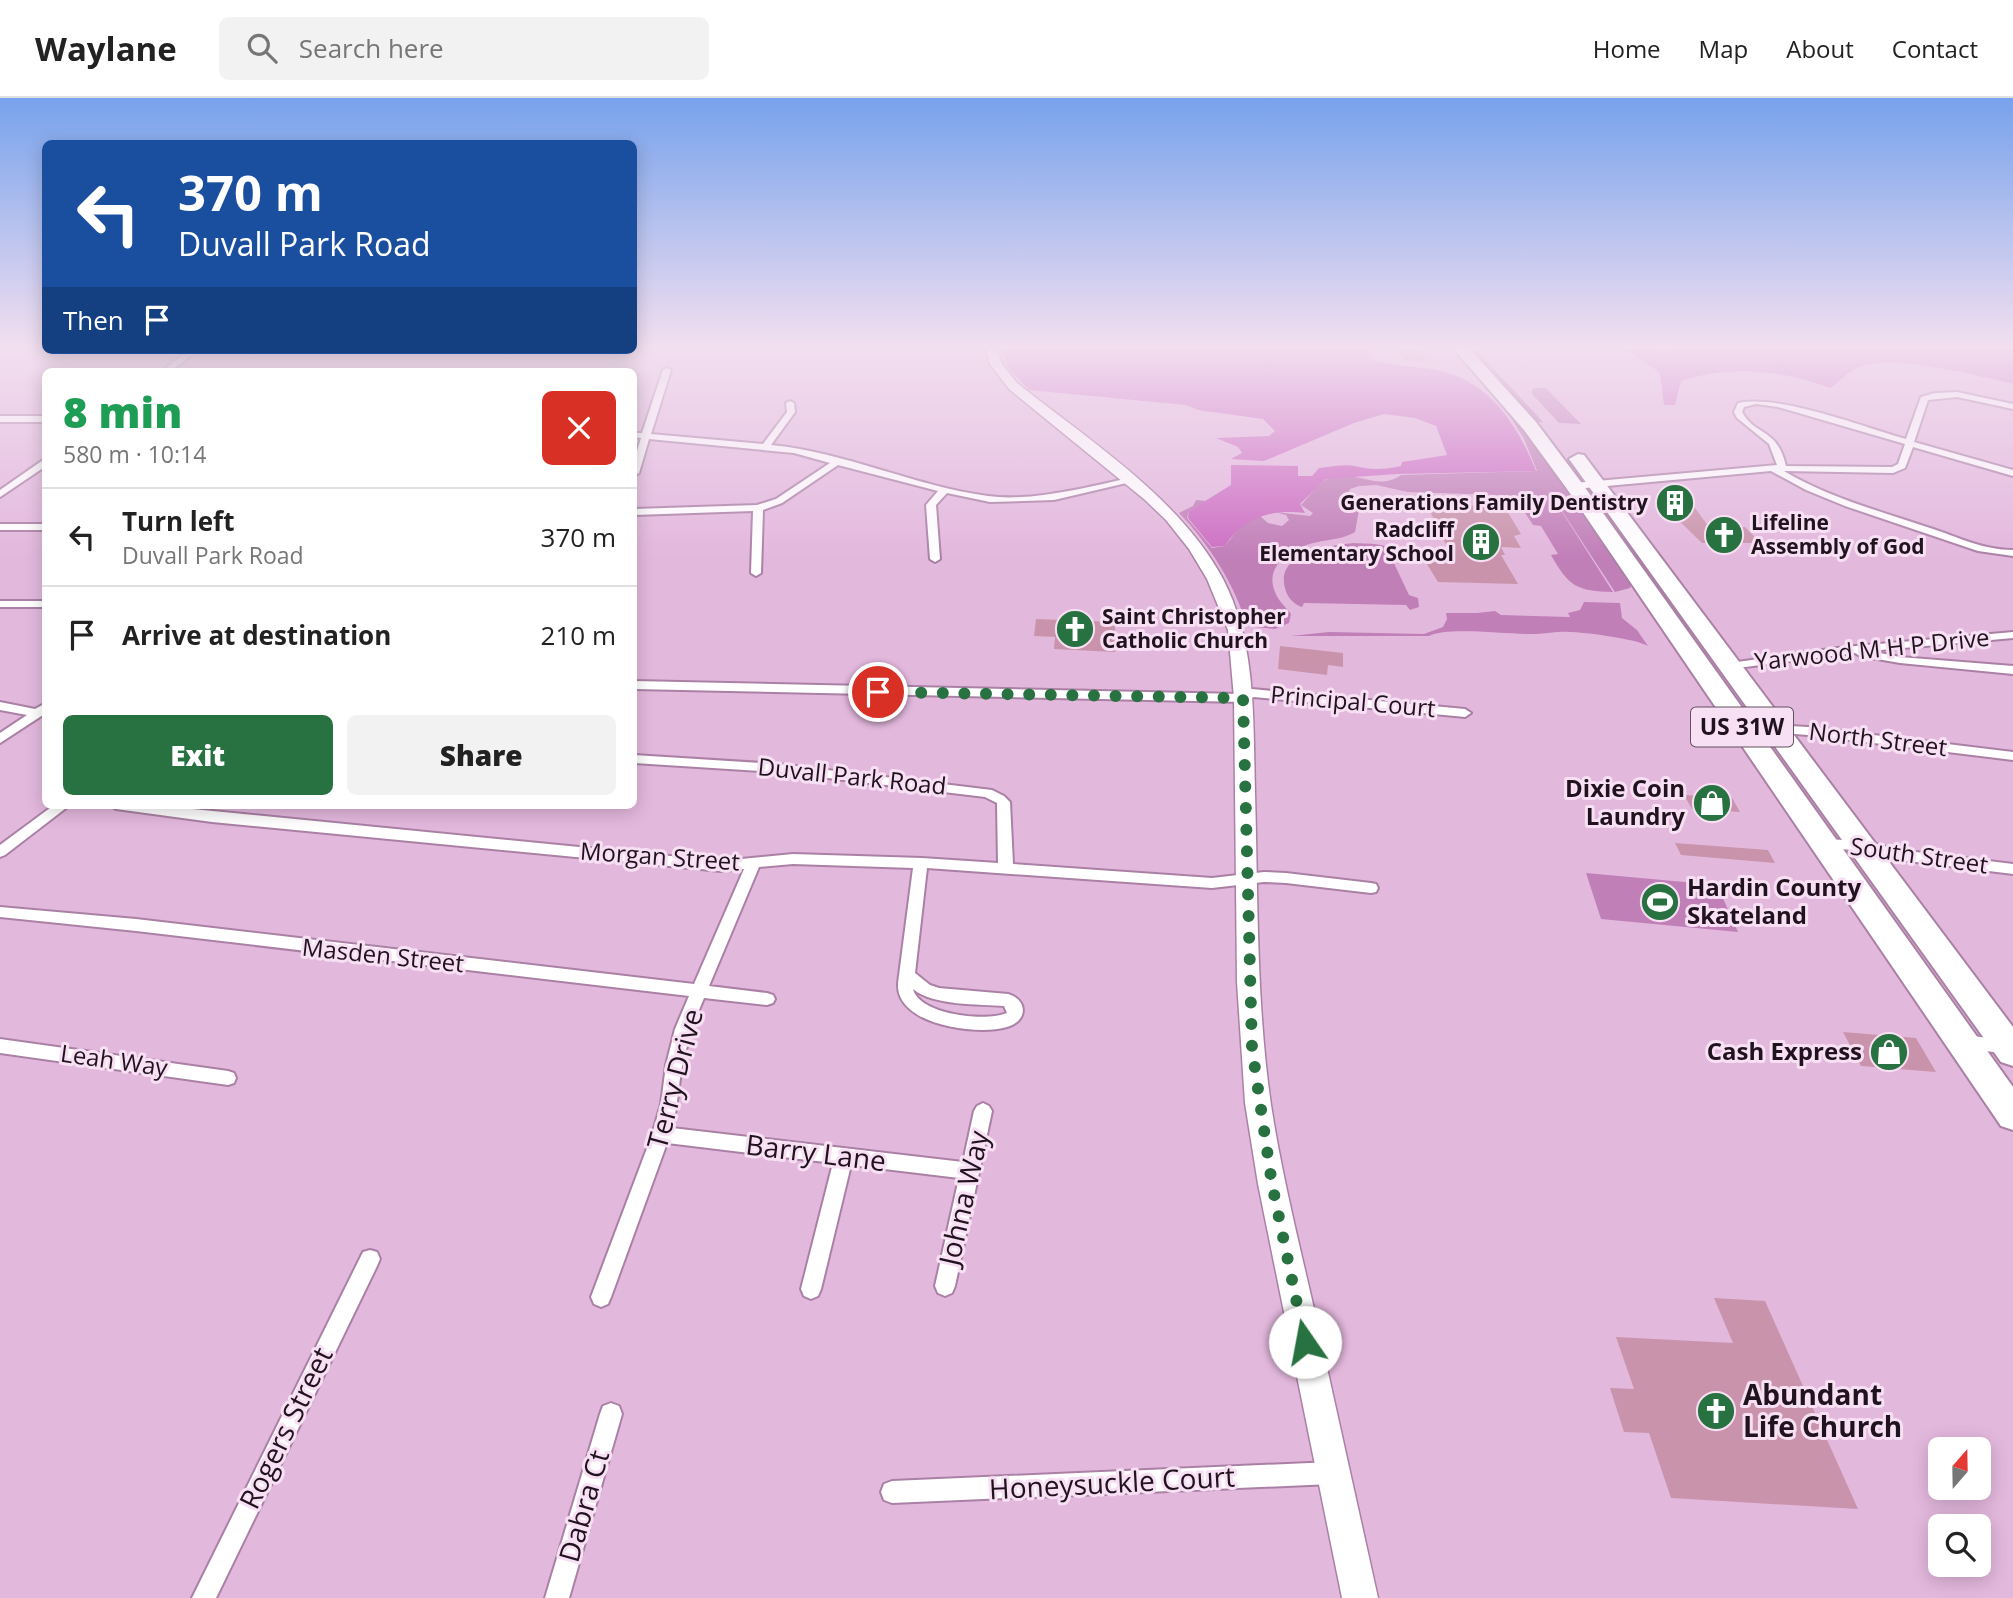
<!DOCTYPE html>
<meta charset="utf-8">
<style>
body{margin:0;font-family:"Open Sans",sans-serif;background:#f2f2f2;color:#222;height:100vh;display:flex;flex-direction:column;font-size:26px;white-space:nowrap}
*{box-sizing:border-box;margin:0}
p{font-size:23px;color:#767676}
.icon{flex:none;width:38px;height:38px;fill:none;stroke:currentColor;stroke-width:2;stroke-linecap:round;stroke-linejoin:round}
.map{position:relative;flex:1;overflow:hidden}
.panel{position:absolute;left:42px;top:270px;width:595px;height:441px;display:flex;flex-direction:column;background:#fff;border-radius:10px;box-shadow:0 4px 18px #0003}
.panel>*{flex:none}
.hud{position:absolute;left:42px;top:42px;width:595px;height:214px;border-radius:10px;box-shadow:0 4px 18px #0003;background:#1a4fa0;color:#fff;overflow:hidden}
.needle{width:46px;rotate:20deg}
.fabs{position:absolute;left:1928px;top:1339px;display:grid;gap:14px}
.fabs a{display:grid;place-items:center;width:63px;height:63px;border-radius:10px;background:#fff;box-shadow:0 4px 18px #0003;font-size:35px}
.pin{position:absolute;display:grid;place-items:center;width:60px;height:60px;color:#fff;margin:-30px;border:4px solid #fff;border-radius:50%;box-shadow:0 2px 7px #0007}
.me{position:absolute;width:77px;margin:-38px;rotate:348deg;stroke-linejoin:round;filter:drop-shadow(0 0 5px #0008)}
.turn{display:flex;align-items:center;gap:24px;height:147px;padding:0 21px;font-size:32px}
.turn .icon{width:91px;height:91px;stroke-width:2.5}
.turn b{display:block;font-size:49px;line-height:60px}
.then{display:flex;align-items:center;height:66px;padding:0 21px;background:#0003;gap:14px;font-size:26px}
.round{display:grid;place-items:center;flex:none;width:74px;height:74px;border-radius:10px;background:#f2f2f2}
.overview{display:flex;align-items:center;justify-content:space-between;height:119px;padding:0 21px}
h1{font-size:42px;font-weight:800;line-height:52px;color:#1e9e55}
.primary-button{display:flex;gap:14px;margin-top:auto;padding:14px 21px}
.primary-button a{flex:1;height:80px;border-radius:10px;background:#277240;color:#fff;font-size:28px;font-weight:800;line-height:80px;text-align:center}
.primary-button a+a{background:#f2f2f2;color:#222}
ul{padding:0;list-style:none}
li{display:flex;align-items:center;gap:21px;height:98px;padding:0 21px;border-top:2px solid #e0e0e0}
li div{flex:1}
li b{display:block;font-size:26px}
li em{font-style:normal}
header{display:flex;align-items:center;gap:42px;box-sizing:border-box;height:98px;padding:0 35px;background:#fff;border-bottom:2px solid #e0e0e0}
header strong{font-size:33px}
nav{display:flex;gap:38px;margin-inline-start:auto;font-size:24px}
.search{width:490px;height:63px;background:#f2f2f2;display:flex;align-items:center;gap:18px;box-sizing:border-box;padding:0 24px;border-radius:10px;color:#767676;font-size:26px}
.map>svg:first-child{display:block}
</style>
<header>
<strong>Waylane</strong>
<div class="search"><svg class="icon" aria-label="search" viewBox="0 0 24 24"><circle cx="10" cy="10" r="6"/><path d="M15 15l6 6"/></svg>Search here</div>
<nav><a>Home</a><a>Map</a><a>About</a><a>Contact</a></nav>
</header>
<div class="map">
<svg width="2013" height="1500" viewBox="0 0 2013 1500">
<rect width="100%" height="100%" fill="#e3b8dd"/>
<path fill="#c17fb8" d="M1467,252L1477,253L1543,324H1532Z
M1471,271L1519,325L1632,485L1630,490L1615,494L1543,384L1613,494C1577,493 1569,489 1551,457L1558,456L1541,428L1533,427L1520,407L1498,397L1408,394L1376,387L1359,388L1350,391L1347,397L1359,412L1355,434C1344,441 1331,441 1318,444C1295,448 1263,466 1275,494C1278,503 1286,509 1291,516L1289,525L1275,531L1247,528C1235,487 1209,446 1179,415L1193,408L1196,402L1206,403L1189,413L1187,420L1212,450L1225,448L1242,426L1260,418L1268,425L1282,428L1289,422L1286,417L1275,414L1310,418L1313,415L1301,407C1309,399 1320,383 1330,380C1356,371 1377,394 1401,377L1537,373L1524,341L1509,317Z
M1535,290H1546L1581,326L1559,325L1532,296V292Z
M1354,445C1370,446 1394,444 1402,461H1392L1409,497L1418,500L1419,509L1410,512L1406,507L1304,505L1302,509C1293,506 1287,499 1285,490C1275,454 1331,447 1354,445Z
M1584,504L1620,505L1622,520L1637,532L1648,548C1637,541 1584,534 1569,534C1558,533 1547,536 1536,536C1512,537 1447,528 1429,538H1291L1329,534L1424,536L1443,529L1447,521L1446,515H1477L1495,513L1501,517L1570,519L1568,515L1580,512Z
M1586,775L1717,787L1738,834L1601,821Z"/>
<path fill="#cd6fc3" d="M1001,250L1375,251L1369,253L1368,260C1393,270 1422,267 1448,275C1494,289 1519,331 1536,373L1397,376L1326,381L1300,406L1305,415C1272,411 1243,419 1225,448L1212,449L1188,420L1189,413L1231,387V367L1298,368V378H1312L1319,370C1330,369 1345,366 1355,368C1370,372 1384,372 1401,368L1402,364L1447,357L1436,328L1415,320L1384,316L1354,325L1264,363L1231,361L1242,355L1238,349L1216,340L1269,338L1275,333L1263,321L1198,312L1186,307L1029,292L1009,271Z
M1626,251H1655L1666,254L1664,251H2013V286C1977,277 1896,257 1862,268C1851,271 1840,283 1830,290C1783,272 1730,267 1681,283L1675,307H1664L1660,275Z"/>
<path fill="#c994ab" d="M1396,250H1417L1428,263H1406Z
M1659,398L1687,399L1709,429H1745L1761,445H1702L1668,412Z
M1427,407L1504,408L1521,436L1514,438L1521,450L1501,449L1505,457H1501L1518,486L1438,484L1425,463H1454Z
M1036,521L1115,524V554L1054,551L1055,539L1034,538Z
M1280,548L1343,555V569L1328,567L1327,577L1278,571Z
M1684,697L1732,700L1740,714L1692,711Z
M1675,745L1768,752L1775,765L1681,757Z
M1843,934L1916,940L1936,974L1861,968Z
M1714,1200L1765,1203L1858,1411L1671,1400L1649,1335L1624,1334L1610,1290L1634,1291L1616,1239L1733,1245Z"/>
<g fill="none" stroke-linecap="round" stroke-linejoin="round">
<g stroke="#aa81a5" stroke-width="4">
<path id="street" d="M189,252H198L171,273H162Z
M667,270L671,272L651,336L763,346L787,314L786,305L790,303L794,305L795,314L771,347C845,354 914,388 988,398C1032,404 1087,389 1130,380L1135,383L1054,402L990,404L947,395L936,407L940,461L935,464L930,461L926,407L938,393L838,367L782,405L763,412L761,475L756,478L751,475L753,413L634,417V411L757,407L776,401L830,365L794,355L649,341L639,375L634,378V363L641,340L634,339V335H642L663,272Z
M1957,294L2013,306V311L1957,299L1928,302L1914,344L2013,372V378L1913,349L1905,370L1893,375L1784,373C1829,400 1880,413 1930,430C1958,439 1983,452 2013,452V458L1978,453L1845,408L1806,392L1771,373L1574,391L1569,388L1574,385L1777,367L1769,346L1737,320L1734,314L1738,305C1780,296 1863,329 1906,341L1921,299L1935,295ZM1756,306L1778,309L1905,346L1898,366L1892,369L1786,368C1777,329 1756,339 1742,314L1744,309Z
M0,318H46V324H0Z
M46,360V368L0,399V392Z
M0,426H46V432H0Z
M0,503H46V509H0Z
M2013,534V540L1870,553L1900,559L2013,568V576L1900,565L1860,558L1855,555L1730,571L1724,568L1730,565L1845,549Z
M634,583L1241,596L1252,591L1465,611L1471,615L1465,619L1254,599L1243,604L634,591Z
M0,604L35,611L46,605V615L0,645V635L27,617L0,612Z
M1742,625L1808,629L2013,654V662L1808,637L1738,632L1736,629Z
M634,657L778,666L992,692L1004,698L1010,704L1013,766L1212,780L1264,774L1286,775L1371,785L1376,786L1378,790L1376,794L1371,795L1286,785L1264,784L1212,790L927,770L915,875L930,887L939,890L1008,896C1028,902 1028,923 1007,929C977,938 895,927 898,885L913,770L793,766L759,769L709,888L767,895L773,897L775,901L773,905L767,907L704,900C695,921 688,941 683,964C678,986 678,1008 672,1030L963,1064L974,1013L977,1008L983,1005L989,1008L992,1013L955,1188L952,1195L945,1198L938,1195L935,1188L959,1080L851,1067L821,1191L818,1198L811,1201L804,1198L801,1191L833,1065L667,1045L611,1199L608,1206L601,1209L594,1206L591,1199L652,1037L661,1006L666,967L675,931L689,898L136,833L0,819V809L136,821L694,886L744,771L721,773L212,724L116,711L109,707H152L721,763L793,756L922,760L998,765L997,705L985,699L778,674L634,665ZM913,891C933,908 979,906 1004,908L1007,915C986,924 919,917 913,891Z
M54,707H70L5,757L0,759V747Z
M1825,741L1862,743L1900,752L2013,766V776L1900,762L1862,753L1820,749L1818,746L1820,743Z
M1965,937L2013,943V957L1959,949L1957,944L1959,939Z
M0,941L228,973L234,975L236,980L234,985L228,987L0,955Z
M370,1152L377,1154L380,1161L377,1168L216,1500H192L363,1154Z
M611,1305L619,1308L622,1316L569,1500H545L600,1316L603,1308Z
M1332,1364L1340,1367L1343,1375L1340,1383L1332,1386L892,1405L884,1402L881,1394L884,1386L892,1383Z"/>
</g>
<g stroke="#aa81a5" stroke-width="3">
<path id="secondary" d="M986,250H997L1002,266L1017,285C1087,341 1180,400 1223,481C1257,546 1253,623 1255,695C1258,798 1256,904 1271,1007C1281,1072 1297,1137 1312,1202C1334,1301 1356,1401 1378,1500H1342L1258,1086L1245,1005L1237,884L1234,600L1228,532L1207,481L1189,451L1166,422L1144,401L1009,291L990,266Z"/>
</g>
<g stroke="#aa81a5" stroke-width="4">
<path id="highway" d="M1453,250H1469L1536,324L1581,384L2013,989V1032L2001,1028L1567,391L1524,332Z
M1578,356L1584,357L2013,929V968L2001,964L1572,365L1569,361Z"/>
</g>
<use href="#street" fill="#fff" fill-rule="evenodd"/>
<use href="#secondary" fill="#fff" fill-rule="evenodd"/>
<use href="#highway" fill="#fff" fill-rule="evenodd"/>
</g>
<linearGradient id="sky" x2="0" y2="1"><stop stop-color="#77a2ec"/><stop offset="0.54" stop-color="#f2dff0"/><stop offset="1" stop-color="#f2dff0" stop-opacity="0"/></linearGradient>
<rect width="2013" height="460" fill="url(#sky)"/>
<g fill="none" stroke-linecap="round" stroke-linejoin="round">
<path stroke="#277240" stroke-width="12" stroke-dasharray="0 21.6" d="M878,594L1243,600L1252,950L1272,1086L1305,1244"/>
</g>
<defs>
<g id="building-disc" transform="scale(2.0125)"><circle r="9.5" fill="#277240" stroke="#f7e0f3"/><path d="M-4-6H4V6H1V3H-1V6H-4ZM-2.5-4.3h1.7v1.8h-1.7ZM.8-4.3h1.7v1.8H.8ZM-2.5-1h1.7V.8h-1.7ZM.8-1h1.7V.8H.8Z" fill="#fff"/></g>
<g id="church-disc" transform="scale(2.0125)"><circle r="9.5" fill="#277240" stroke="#f7e0f3"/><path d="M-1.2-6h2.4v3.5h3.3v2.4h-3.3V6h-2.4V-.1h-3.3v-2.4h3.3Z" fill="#fff"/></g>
<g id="shop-disc" transform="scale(2.0125)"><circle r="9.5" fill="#277240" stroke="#f7e0f3"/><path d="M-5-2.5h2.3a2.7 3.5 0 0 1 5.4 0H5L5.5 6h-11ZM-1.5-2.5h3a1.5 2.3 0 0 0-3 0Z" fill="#fff"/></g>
<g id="stadium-disc" transform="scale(2.0125)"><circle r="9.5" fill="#277240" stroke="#f7e0f3"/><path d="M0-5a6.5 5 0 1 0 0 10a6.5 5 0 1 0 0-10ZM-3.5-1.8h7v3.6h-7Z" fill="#fff"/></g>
</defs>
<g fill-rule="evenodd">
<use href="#building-disc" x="1675" y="405"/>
<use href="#church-disc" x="1724" y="437"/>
<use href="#building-disc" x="1481" y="444"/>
<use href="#church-disc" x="1075" y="531"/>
<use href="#shop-disc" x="1712" y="705"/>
<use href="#stadium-disc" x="1660" y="804"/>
<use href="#shop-disc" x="1889" y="954"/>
<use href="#church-disc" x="1716" y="1313"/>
</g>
<g text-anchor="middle" stroke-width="6" stroke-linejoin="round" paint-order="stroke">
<g font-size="21" font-weight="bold" fill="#21121f" stroke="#f7e0f3" text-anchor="end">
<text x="1648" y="412">Generations Family Dentistry</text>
<text x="1751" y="432" text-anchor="start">Lifeline<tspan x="1751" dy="24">Assembly of God</tspan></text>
<text x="1454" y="439">Radcliff<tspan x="1454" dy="24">Elementary School</tspan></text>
<text x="1102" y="526" text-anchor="start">Saint Christopher<tspan x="1102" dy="24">Catholic Church</tspan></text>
</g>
<rect fill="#f7e0f3" stroke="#61505f" stroke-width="2" x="1691" y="609.5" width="102" height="39" rx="5"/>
<g font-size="23" font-weight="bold" fill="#21121f">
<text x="1742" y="637">US 31W</text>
</g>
<g font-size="24" fill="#21121f" stroke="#f7e0f3">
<text transform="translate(1872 552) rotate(-6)" y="8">Yarwood M H P Drive</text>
<text transform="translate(1353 604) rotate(5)" y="8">Principal Court</text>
<text transform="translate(1878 642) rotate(7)" y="8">North Street</text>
<text transform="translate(852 679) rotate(6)" y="8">Duvall Park Road</text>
<text transform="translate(1919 758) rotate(8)" y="8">South Street</text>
<text transform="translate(660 759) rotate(4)" y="8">Morgan Street</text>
<text transform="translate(383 858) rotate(6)" y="8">Masden Street</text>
<text transform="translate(114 963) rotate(8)" y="8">Leah Way</text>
</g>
<g font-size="24" font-weight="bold" fill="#21121f" stroke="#f7e0f3" text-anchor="end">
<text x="1685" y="699">Dixie Coin<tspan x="1685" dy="28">Laundry</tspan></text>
<text x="1687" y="798" text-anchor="start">Hardin County<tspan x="1687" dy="28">Skateland</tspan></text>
<text x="1862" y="962">Cash Express</text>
</g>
<g font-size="28" fill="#21121f" stroke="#f7e0f3">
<text transform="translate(675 981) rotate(-75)" y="10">Terry Drive</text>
<text transform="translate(816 1055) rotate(7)" y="10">Barry Lane</text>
<text transform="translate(964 1100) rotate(-77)" y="10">Johna Way</text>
<text transform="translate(286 1330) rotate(-64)" y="10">Rogers Street</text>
<text transform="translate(1112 1385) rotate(-3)" y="10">Honeysuckle Court</text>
<text transform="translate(584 1408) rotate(-74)" y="10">Dabra Ct</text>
</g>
<g font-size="28" font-weight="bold" fill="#21121f" stroke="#f7e0f3" text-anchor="start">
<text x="1743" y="1307">Abundant<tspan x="1743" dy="32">Life Church</tspan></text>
</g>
</g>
</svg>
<div class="fabs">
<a><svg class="needle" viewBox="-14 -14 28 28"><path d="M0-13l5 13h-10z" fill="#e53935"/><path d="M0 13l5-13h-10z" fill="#767676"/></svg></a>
<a><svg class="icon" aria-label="search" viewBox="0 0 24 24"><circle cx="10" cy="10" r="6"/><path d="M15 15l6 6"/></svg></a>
</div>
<div class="pin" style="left:878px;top:594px;background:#d93025"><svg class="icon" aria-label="arrive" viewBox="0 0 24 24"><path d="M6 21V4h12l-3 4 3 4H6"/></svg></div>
<svg class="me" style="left:1305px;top:1244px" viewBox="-20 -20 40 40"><circle r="19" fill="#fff"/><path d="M0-13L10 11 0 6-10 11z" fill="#277240"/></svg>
<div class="hud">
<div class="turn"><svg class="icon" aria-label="left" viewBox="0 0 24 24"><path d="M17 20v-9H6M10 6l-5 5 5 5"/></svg><div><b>370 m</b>Duvall Park Road</div></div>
<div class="then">Then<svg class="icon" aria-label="arrive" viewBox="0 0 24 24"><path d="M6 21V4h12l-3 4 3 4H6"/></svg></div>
</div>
<section class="panel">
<div class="overview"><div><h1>8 min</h1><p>580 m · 10:14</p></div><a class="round" style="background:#d93025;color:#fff"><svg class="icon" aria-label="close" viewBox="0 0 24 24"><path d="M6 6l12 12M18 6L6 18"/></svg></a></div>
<ul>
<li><svg class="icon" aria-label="left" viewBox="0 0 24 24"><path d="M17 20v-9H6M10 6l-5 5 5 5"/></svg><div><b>Turn left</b><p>Duvall Park Road</p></div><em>370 m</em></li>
<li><svg class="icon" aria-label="arrive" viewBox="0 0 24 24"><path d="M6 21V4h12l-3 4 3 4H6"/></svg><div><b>Arrive at destination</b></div><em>210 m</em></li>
</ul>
<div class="primary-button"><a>Exit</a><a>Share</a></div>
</section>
</div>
